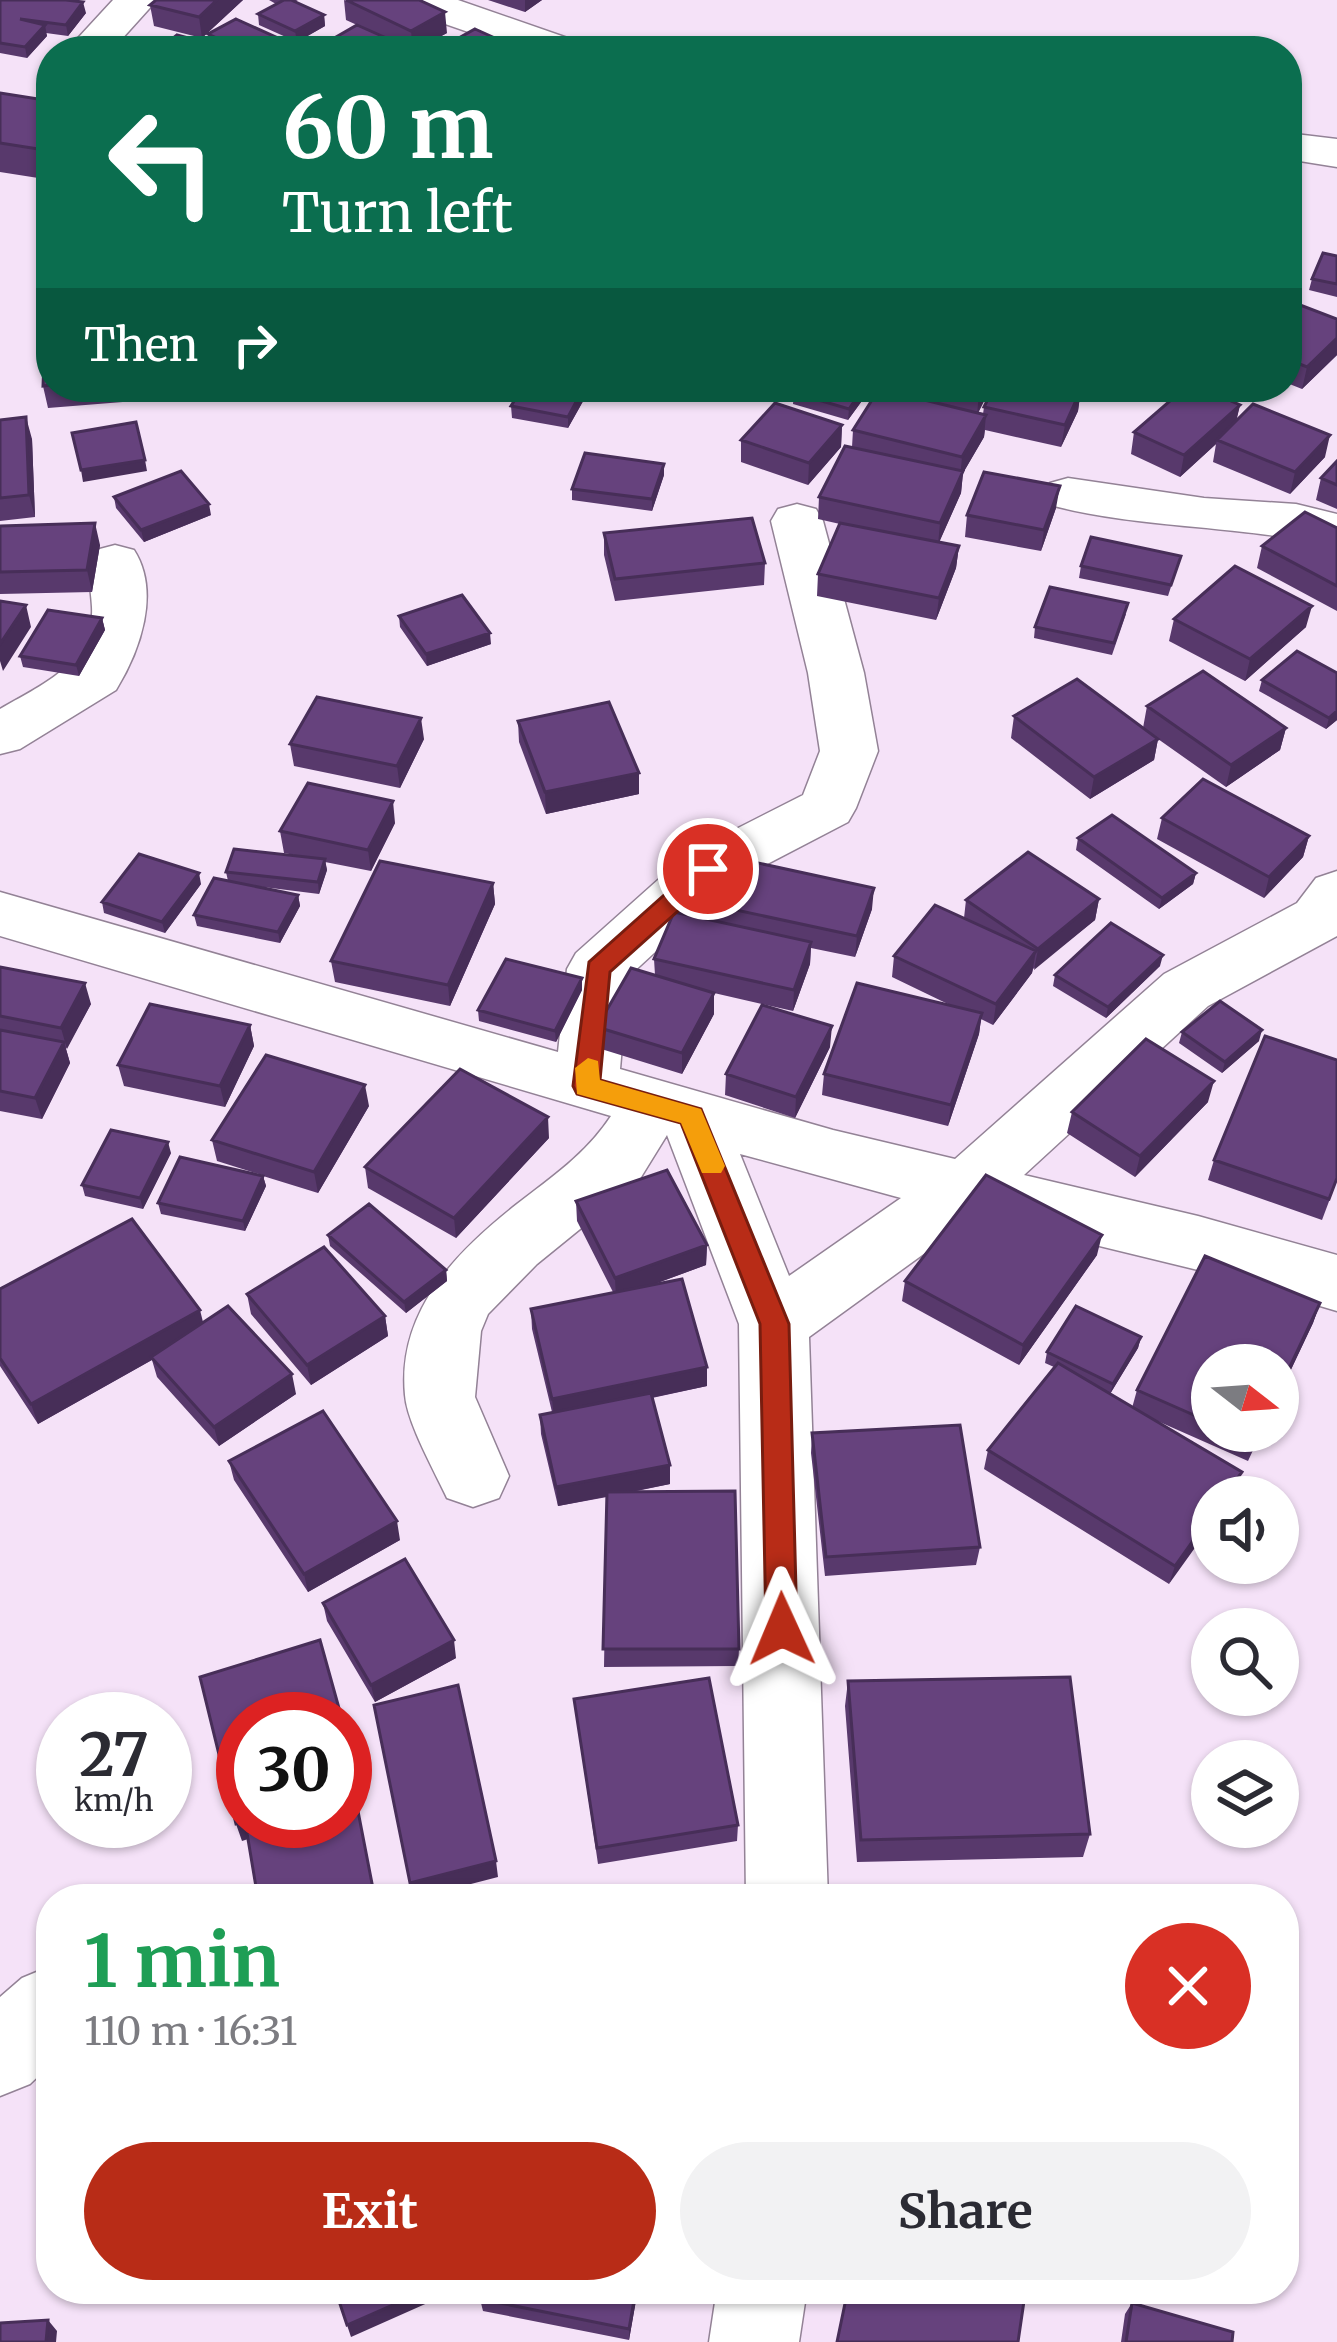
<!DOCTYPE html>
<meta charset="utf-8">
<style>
body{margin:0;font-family:Merriweather,serif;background:#f2f2f3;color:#2b2b33;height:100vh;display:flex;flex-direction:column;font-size:45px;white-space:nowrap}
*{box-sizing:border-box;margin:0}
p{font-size:39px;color:#7c7c81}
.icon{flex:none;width:66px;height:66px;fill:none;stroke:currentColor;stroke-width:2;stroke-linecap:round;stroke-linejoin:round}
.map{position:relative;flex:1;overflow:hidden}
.details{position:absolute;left:36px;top:1884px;width:1263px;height:420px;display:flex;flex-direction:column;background:#fff;border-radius:48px;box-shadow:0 3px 9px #0004}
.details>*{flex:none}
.guide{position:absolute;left:36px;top:36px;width:1266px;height:366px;border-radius:48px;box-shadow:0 3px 9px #0004;background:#0b6e4f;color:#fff;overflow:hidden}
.needle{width:78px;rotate:107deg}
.buttons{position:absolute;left:1191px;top:1344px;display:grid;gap:24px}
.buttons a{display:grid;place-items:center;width:108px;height:108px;border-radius:50%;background:#fff;box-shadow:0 3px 9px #0004;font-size:60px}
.speed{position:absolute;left:36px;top:1692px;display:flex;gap:24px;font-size:60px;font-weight:700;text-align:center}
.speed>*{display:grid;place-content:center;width:156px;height:156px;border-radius:50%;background:#fff;box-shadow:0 3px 9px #0004;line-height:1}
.speed small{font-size:30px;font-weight:400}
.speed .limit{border:18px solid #d22;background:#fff;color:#111}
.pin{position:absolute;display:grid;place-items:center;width:102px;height:102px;color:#fff;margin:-51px;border:6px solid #fff;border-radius:50%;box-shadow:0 3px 12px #0007}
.me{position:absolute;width:132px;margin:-66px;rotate:359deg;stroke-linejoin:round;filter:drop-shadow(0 0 9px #0008)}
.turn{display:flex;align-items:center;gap:42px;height:252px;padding:0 48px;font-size:54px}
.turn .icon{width:156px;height:156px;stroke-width:2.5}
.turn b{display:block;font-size:84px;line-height:102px}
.then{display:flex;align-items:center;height:114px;padding:0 48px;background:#0003;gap:24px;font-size:45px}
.round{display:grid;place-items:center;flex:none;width:126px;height:126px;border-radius:63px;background:#f2f2f3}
.overview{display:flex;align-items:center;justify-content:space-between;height:204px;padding:0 48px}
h1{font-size:72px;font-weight:700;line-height:90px;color:#1e9e55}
.button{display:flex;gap:24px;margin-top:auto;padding:24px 48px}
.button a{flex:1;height:138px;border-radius:72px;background:#b82c17;color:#fff;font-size:48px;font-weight:700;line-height:138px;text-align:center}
.button a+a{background:#f2f2f3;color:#2b2b33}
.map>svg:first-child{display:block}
</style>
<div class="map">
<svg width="1337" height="2342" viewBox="0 0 1337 2342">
<rect width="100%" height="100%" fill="#f5e2f8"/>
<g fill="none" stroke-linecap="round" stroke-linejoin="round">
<g stroke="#938296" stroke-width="3">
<path id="minor" d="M113,0H157L111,51H66Z
M396,0H458L579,42L585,51H523L402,9Z
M1287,133L1337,139V167L1287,159Z
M1068,478L1204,498L1296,504L1337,514V548C1243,524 1144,530 1050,505L1042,494L1050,483Z
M797,504L816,509L823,521L864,673L878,751L856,808L848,822L729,884L628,977L620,1069L833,1130L955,1159L1164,974L1297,903L1316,878L1337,871V936L1208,1006L1024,1175L1198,1216L1337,1255V1311L1198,1270L976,1216L809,1337L828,1899H746L739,1324L667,1135L638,1182L537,1264L488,1314L481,1331L475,1397L509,1476L499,1498L473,1507L447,1498C435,1472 407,1423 405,1395C397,1311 456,1252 517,1204C552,1177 586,1154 611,1116L0,936V892L558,1052L567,969L576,953L687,854L803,795L820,751L808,673L771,521L778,509ZM740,1154L901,1198L789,1276Z
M115,545L134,550C161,592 140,651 116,690L20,749L0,754V709C41,685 95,663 92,607C91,586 85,568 96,550Z
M51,1966V2064L30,2084L0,2096V1997L22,1978Z
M717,2289H807L799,2342H709Z"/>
</g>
<use href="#minor" fill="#fff" fill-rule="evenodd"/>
</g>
<path fill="#58396c" d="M0,0L86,13L68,36L46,33L47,36L27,58L0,53Z
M156,0H243L202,38L154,26L150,5Z
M269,0H298L294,2L324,15L325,26L297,42L259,25L258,14L276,4Z
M344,0L447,33L414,51L402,47L403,51H330L329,41L357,25L346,20Z
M488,0H542L525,12Z
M208,34L282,50L160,51V49L209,44Z
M51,90V180L0,172V93L42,99Z
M1337,256V297L1309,290L1312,279Z
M1287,300L1337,319V355L1302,389L1287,383Z
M51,341V387H159L160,399L48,408L43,386Z
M591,387L568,428L512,418L511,406Z
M872,387L848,420L793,404L794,393Z
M896,387H991L978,413L983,414L984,407L1081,389L1078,411L1061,447L985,430L984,437L963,473L961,493L939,542L959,546L956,568L936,620L817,596L818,574L840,524L818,519L819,497L852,447L853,430L896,393Z
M1139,387H1161L1155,393Z
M1240,405L1236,420L1325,457L1290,494L1213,462L1216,444L1180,477L1131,454L1134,432Z
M0,420L32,439L35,517L0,521Z
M842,425L841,447L808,485L741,462V440Z
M1337,461V509L1316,500L1321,478Z
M664,475L652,511L572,500V489Z
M114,497L211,515L144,542L116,508Z
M1056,508L1041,551L965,537L967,515Z
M0,526L100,545L92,592L0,594Z
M1337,528V611L1257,568L1262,546Z
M604,533L765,563L764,585L615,601L604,555Z
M1181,556L1168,596L1079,578L1081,566Z
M1126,614L1112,655L1034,638L1035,627Z
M399,616L491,644L427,666L400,627Z
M102,618L105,630L79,676L23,667L20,656Z
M1174,619L1306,627L1245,681L1169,641Z
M1262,680L1337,720L1326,729L1259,691Z
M1147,706L1286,728L1280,750L1226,787L1158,739L1154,760L1090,799L1011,738L1014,716L1143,728Z
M518,721L639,794L546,814L519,742Z
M424,739L400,788L294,766L290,744Z
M1162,818L1309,836L1303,857L1264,898L1157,839Z
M395,823L371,871L325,862L327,870L319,894L255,886L298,895L300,906L280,943L197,926L194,915L228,881L226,872L300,856L284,853L280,831Z
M1078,838L1196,873L1193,884L1159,909L1076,850Z
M493,883L495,904L450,1006L335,982L331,961Z
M201,884L165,933L104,913L102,902Z
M1099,899L1095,920L1033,969L1032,973L993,1025L981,1019L979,1034L948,1126L822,1095L824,1074L952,1006L892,977L894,956L964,918L966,900Z
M703,903L872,909L855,957L811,948L810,964L793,1011L714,993V1014L682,1074L598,1048L597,1027L655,975L654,959L703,918Z
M1160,966L1106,1018L1053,986L1055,975Z
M0,967L91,1004L66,1049L70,1063L42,1119L0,1111Z
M582,990L556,1042L479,1021L478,1010Z
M250,1025L254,1046L225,1107L124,1086L118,1065Z
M1182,1032L1259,1041L1222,1073L1179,1043Z
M830,1047L795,1118L725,1095L726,1074Z
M1208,1102L1135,1177L1067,1133L1072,1112Z
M369,1106L318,1193L263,1176L266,1186L245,1231L161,1214L158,1203L262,1175L217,1161L212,1140Z
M549,1138L456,1238L368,1188L365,1167Z
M171,1153L143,1209L85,1196L82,1185Z
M1214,1160L1337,1180L1322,1220L1208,1180Z
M576,1201L707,1245L706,1265L652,1285L707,1386L652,1398L670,1484L632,1492L739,1649L738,1666L604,1667L607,1497L558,1506L541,1434L540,1415L552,1412L532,1329L531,1309L613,1292L577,1221Z
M328,1235L446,1270L447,1281L406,1313L330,1246Z
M1097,1255L1019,1365L902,1301L905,1281Z
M0,1289L203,1323L296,1394L219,1446L157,1377L152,1360L38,1424L0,1366Z
M247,1294L385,1316L388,1336L311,1385L251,1314Z
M1320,1303L1313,1323L1278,1397V1365H1212V1431H1262L1248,1461L1146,1416L1242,1472L1231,1497H1212L1169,1584L984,1469L988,1450L1054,1367L1045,1363L1047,1352L1141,1337L1138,1348L1110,1394L1132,1408L1137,1390Z
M812,1433L980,1547L976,1565L825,1576L811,1453Z
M229,1461L400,1540L308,1592L234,1480Z
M323,1603L456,1658L375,1702L327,1621Z
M848,1681L1090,1834L1083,1857L857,1862L845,1706Z
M574,1699L738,1825L737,1841L598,1864Z
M638,2289L629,2340L483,2311L480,2299Z
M1132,2303L1232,2342H1121L1125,2314Z"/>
<path fill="#472e58" d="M217,0H243L202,38L199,17Z
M525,0H542L525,12Z
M83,2L86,13L68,36L66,25Z
M445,12L447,33L413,51L411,31Z
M324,15L325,26L297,42L295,31Z
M45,25L47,36L27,58L25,47Z
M280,39L282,50L279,51H259Z
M1337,338V355L1302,389L1307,367Z
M584,387H591L568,428V417Z
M864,387H872L848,420L849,409Z
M983,387H991L977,415L979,393Z
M1081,389L1078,411L1061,447L1065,425Z
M1240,405L1235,427L1217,440L1216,444L1180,477L1184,455Z
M986,415L984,437L963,473L961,493L938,545L940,523L960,479L962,457Z
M26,417L32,439L35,517L29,495Z
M842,425L841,447L808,485L809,463Z
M1330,435L1325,457L1290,494L1295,472Z
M145,460L147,471L83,482L81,470Z
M664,464V475L652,511V499Z
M1060,486L1056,508L1041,551L1044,530Z
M209,504L211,515L144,542L141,530Z
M95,523L100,545L92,592L87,570Z
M959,546L956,568L936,620L939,598Z
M26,605L31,627L3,671L0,661V644Z
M1312,606L1306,627L1245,681L1250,659Z
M102,618L105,630L79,676L76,665Z
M490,633L491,644L427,666L426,654Z
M1337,711V720L1326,729L1329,718Z
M421,718L424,739L400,788L397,766Z
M1286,728L1280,750L1226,787L1231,765Z
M1158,739L1154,760L1090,799L1094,777Z
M639,773V794L546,814L545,792Z
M393,801L395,823L371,871L368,850Z
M1309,836L1303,857L1264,898L1269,877Z
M325,859L327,870L319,894L318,882Z
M199,873L201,884L165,933L162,922Z
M1196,873L1193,884L1159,909L1162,898Z
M493,883L495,904L450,1006L448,985Z
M874,888L872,909L855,957L857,936Z
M298,895L300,906L280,943L278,932Z
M1099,899L1095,920L1034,970L1038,949Z
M811,942L810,964L793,1011L794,990Z
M1036,951L1032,973L993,1025L996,1004Z
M1163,955L1160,966L1106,1018L1108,1007Z
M582,978V990L556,1042L555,1031Z
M85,983L91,1004L67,1049L61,1028Z
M714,993V1014L682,1074V1053Z
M982,1013L979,1034L948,1126L951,1105Z
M250,1025L254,1046L225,1107L220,1086Z
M832,1026L830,1047L795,1118L796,1097Z
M1262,1030L1259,1041L1222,1073L1225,1062Z
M64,1042L70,1063L42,1119L35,1098Z
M1214,1081L1208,1102L1135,1177L1140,1156Z
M365,1085L369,1106L318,1193L314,1172Z
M548,1117L549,1138L456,1238L454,1218Z
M168,1142L171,1153L143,1209L140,1198Z
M263,1176L266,1186L245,1231L243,1221Z
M1102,1235L1097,1255L1019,1365L1023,1345Z
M707,1245L706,1265L616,1298L615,1278Z
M446,1270L447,1281L406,1313L404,1302Z
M1320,1303L1313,1323L1278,1397V1392Z
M200,1310L205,1330L38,1424L31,1404Z
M385,1316L388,1336L311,1385L307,1365Z
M1141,1337L1138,1348L1110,1394L1113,1384Z
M707,1367V1386L554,1418L552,1399Z
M292,1374L296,1394L219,1446L214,1427Z
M670,1465V1484L558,1506L556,1487Z
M1242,1472L1231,1497H1224Z
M1212,1514V1524L1169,1584L1175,1566Z
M397,1521L400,1540L308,1592L304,1574Z
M454,1640L456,1658L375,1702L371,1685Z
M360,1785L364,1801L345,1807V1789Z
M247,1821H303L242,1841L236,1824Z
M496,1861L498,1877L413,1899L410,1883Z
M429,2289H459L351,2337L347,2325Z
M636,2289H638L629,2340V2329Z
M48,2320L57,2331L56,2342H46Z"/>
<path fill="#66427d" stroke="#472e58" stroke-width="3" d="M0,0H66L83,2L66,25L20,19L45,25L25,47L0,43Z
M156,0H217L199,17L150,5Z
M284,0H291L324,15L295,31L258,14Z
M346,0H419L445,12L411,31Z
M236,19L280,39L259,51H245L208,34Z
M357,25L402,45L393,51H351L329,41Z
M475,29L506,43L491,51H444L439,49Z
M177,35L222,47L217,51L160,49Z
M300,45L312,51H288Z
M51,90V101L42,99Z
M0,93L51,101V151L0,143Z
M1323,253L1337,256V284L1312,279Z
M1287,300L1337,319V338L1307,367L1287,359Z
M45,341H51V385L43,386Z
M523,387H584L568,417L511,406Z
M798,387H864L849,409L794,393Z
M953,387H983L979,393Z
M994,387H1072L1081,389L1065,425L984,407Z
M1186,387H1199L1240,405L1184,455L1134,432Z
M879,389L986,415L962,457L853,430Z
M775,403L842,425L809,463L741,440Z
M1253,404L1330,435L1295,472L1217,440Z
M26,417L29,495L0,498V420Z
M136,422L145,460L81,470L72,433Z
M845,446L963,471L940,523L819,497Z
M585,453L664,464L652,499L572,489Z
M1337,461V485L1321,478Z
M181,471L209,504L141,530L114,497Z
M984,472L1060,486L1044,530L967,515Z
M1305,512L1337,528V586L1262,546Z
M752,518L765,563L615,579L604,533Z
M95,523L87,570L0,572V526Z
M840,523L959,546L939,598L818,574Z
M1091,537L1181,556L1171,585L1081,566Z
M1235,566L1312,606L1250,659L1174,619Z
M1050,587L1128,603L1114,643L1035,627Z
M462,595L490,633L426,654L399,616Z
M0,601L26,605L0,644Z
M48,610L102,618L76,665L20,656Z
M1297,651L1337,673V711L1329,718L1262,680Z
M1203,671L1286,728L1231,765L1147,706Z
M1077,679L1158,739L1094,777L1014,716Z
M317,697L421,718L397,766L290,744Z
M609,702L639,773L545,792L518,721Z
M1203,779L1309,836L1269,877L1162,818Z
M308,783L393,801L368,850L280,831Z
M1112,815L1196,873L1162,898L1078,838Z
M234,849L325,859L318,882L226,872Z
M1028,852L1099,899L1038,949L966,900Z
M139,854L199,873L162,922L102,902Z
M721,855L874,888L857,936L703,903Z
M380,861L493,883L448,985L331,961Z
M214,878L298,895L278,932L194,915Z
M935,905L1036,951L996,1004L894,956Z
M674,912L811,942L794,990L654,959Z
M1111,923L1163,955L1108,1007L1055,975Z
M506,959L582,978L555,1031L478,1010Z
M0,967L85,983L61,1028L0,1016Z
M631,968L714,993L682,1053L597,1027Z
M857,983L982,1013L951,1105L824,1074Z
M1220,1001L1262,1030L1225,1062L1182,1032Z
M150,1004L250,1025L220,1086L118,1065Z
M762,1005L832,1026L796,1097L726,1074Z
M0,1030L64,1042L35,1098L0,1091Z
M1265,1036L1337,1060V1178L1329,1199L1214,1160Z
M1146,1039L1214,1081L1140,1156L1072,1112Z
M266,1055L365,1085L314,1172L212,1140Z
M460,1069L548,1117L454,1218L365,1167Z
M111,1130L168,1142L140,1198L82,1185Z
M180,1157L263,1176L243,1221L158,1203Z
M667,1170L707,1245L615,1278L576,1201Z
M986,1175L1102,1235L1023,1345L905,1281Z
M369,1204L446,1270L404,1302L328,1235Z
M132,1219L200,1310L31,1404L0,1358V1289Z
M324,1247L385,1316L307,1365L247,1294Z
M1205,1256L1320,1303L1278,1392V1365H1212V1423L1137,1390Z
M682,1279L707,1367L552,1399L531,1309Z
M228,1306L292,1374L214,1427L151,1357Z
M1076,1306L1141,1337L1113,1384L1047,1352Z
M1058,1363L1242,1472L1224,1497H1212V1514L1175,1566L988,1450Z
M651,1393L670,1465L556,1487L540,1415Z
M323,1411L397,1521L304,1574L229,1461Z
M960,1425L980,1547L826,1557L812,1433Z
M1231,1431H1259L1254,1442Z
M735,1491L739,1649H603L607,1492Z
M405,1559L454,1640L371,1685L323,1603Z
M320,1640L342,1719H243V1821H247L236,1824L200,1677Z
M1070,1677L1090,1834L861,1840L848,1681Z
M709,1678L738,1825L597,1848L574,1699Z
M458,1685L496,1861L410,1883L374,1705Z
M345,1731L360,1785L345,1789Z
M357,1806L375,1899H258L247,1833L295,1821H345V1808Z
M335,2289H429L347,2325Z
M482,2289H636L629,2329L480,2299Z
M848,2289H980L1024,2301L1018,2342H837Z
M1132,2303L1233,2332L1232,2342H1126Z
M48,2320L46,2342H0V2323Z"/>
<path fill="#b82c17" stroke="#781d0f" stroke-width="3" d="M708,861L717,863L721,869L717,876L610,972L600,1080L701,1109L789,1324L797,1629L793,1639L782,1643L771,1639L766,1629L760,1324L681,1123L577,1094L573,1086L589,962L700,863Z"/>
<path fill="#f59e0b" d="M588,1058L598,1061L600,1080L701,1109L725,1166L721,1173H702L681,1123L577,1094L575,1068Z"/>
</svg>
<div class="buttons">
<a><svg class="needle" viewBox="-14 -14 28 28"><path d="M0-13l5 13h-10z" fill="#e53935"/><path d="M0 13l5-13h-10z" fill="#7c7c81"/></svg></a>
<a><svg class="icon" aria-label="sound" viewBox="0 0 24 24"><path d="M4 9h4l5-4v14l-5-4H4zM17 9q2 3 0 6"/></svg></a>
<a><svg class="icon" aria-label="search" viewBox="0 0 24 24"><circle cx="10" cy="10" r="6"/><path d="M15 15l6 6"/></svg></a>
<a><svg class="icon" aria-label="layers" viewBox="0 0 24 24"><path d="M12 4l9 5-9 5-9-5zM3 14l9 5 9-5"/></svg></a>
</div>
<div class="speed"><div>27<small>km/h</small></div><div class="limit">30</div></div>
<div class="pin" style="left:708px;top:869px;background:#d93025"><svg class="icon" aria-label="arrive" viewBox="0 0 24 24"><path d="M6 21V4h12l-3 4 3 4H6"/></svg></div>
<svg class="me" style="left:782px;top:1629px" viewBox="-20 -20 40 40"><path d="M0-17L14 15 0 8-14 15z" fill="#b82c17" stroke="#fff" stroke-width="4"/></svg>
<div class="guide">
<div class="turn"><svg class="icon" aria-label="left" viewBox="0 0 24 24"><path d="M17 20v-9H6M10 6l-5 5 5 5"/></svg><div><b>60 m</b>Turn left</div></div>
<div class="then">Then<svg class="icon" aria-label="right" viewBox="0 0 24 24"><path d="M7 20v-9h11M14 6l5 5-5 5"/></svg></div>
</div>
<section class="details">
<div class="overview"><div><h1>1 min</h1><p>110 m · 16:31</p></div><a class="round" style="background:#d93025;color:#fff"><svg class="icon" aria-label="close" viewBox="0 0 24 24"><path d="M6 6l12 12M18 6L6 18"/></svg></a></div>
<div class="button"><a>Exit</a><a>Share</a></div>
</section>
</div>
